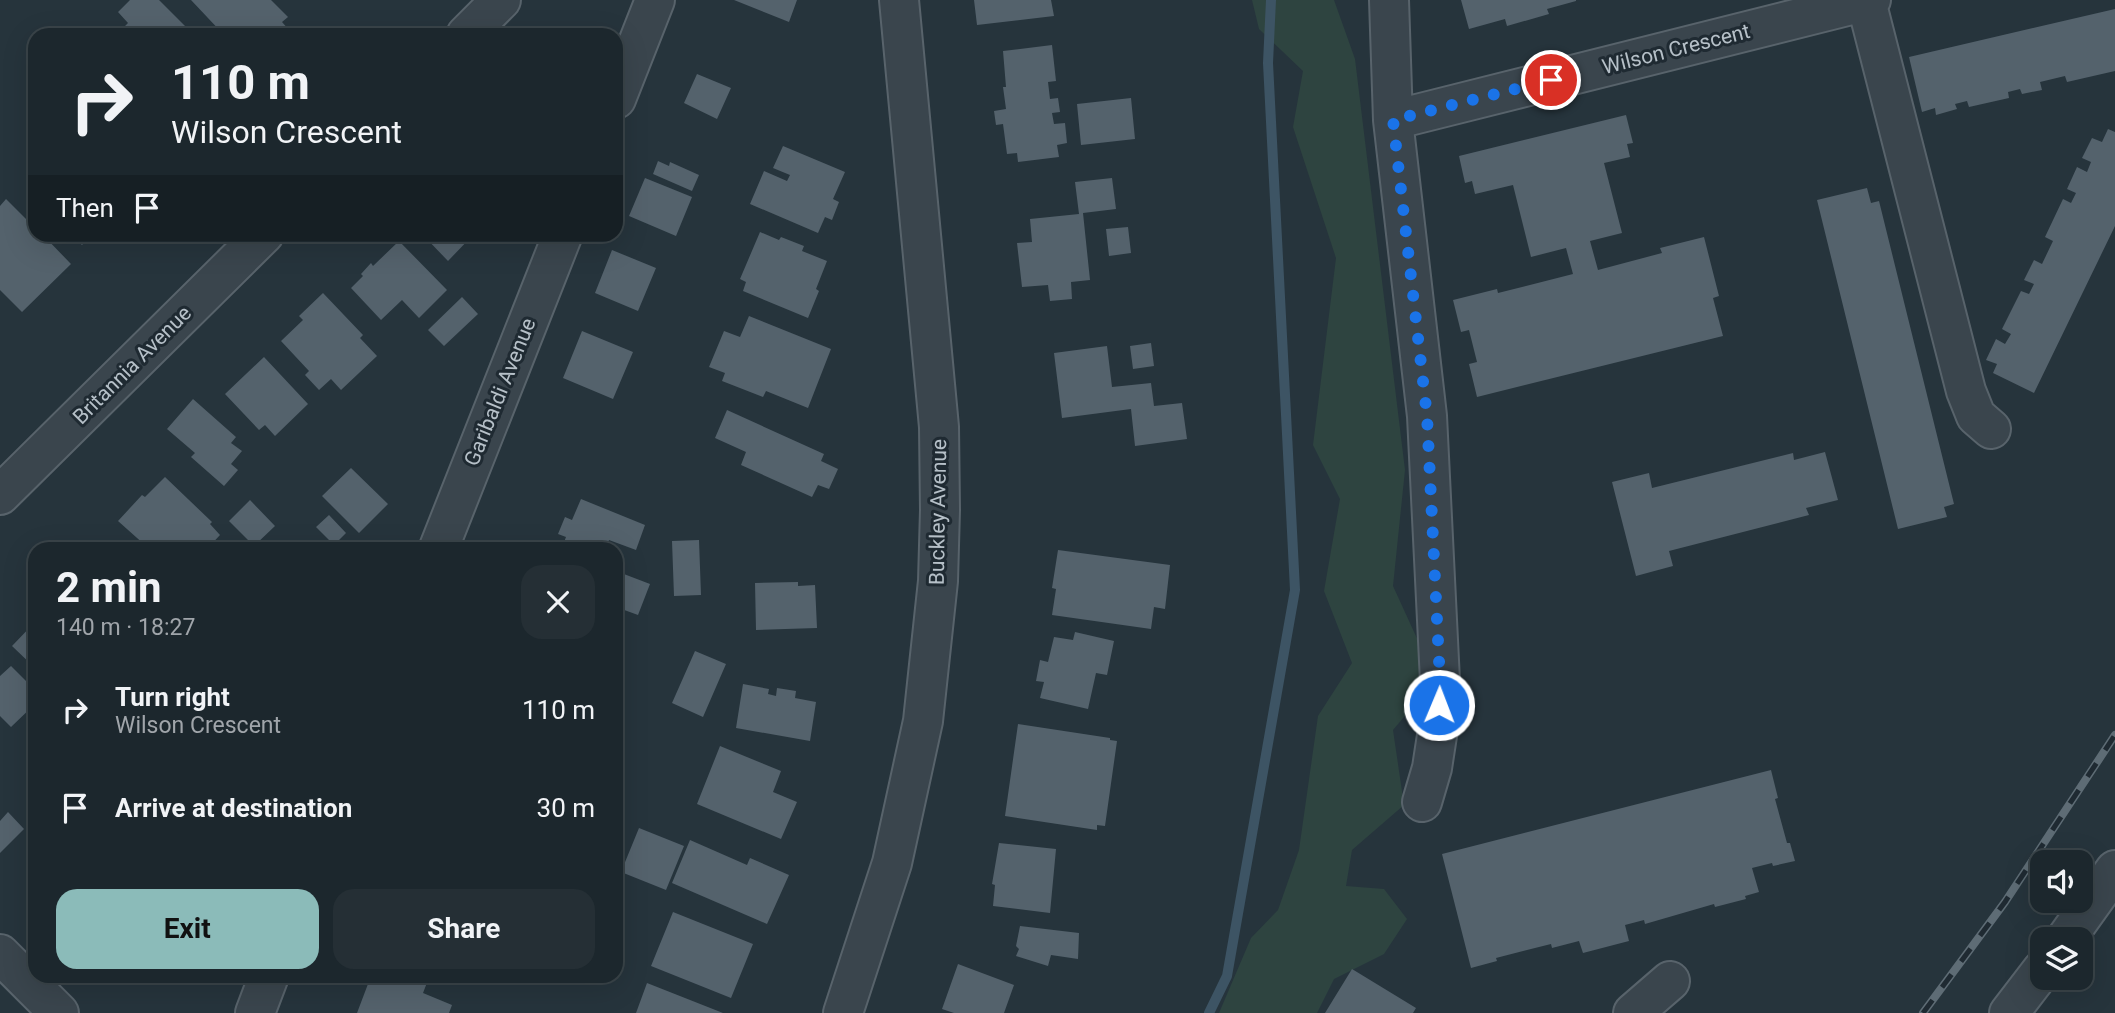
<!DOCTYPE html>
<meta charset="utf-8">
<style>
body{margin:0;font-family:Roboto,sans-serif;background:#252f35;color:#f1f3f6;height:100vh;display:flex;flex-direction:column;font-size:26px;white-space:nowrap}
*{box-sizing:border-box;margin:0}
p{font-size:23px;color:#a0a5aa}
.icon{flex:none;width:38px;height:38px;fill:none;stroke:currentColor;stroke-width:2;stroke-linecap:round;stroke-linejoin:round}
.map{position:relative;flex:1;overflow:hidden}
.sheet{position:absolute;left:28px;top:542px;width:595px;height:441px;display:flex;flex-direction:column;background:#1c272d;border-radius:21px;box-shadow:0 7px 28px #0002,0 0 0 2px #3a4449}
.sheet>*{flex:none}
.banner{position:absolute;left:28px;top:28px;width:595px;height:214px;border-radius:21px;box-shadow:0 7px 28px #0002,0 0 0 2px #3a4449;background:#1c272d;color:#f1f3f6;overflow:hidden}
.tools{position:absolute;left:2030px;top:850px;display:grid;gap:14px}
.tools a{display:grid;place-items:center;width:63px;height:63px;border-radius:14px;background:#1c272d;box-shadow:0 7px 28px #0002,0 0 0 2px #3a4449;font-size:35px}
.pin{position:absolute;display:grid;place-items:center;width:60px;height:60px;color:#fff;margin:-30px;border:4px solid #fff;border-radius:50%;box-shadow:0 2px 7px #0007}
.me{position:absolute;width:77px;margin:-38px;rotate:1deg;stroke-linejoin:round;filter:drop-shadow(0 0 5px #0008)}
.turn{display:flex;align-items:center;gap:24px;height:147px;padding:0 28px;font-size:32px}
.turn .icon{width:91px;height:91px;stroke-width:2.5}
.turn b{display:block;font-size:49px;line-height:60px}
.then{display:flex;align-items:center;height:66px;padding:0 28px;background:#0003;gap:14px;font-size:26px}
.round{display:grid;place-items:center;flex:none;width:74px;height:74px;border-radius:21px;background:#252f35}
.head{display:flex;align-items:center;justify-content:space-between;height:119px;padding:0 28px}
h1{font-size:42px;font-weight:700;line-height:52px}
.action{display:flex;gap:14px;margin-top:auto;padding:14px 28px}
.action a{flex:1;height:80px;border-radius:21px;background:#8bbbb9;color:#111;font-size:28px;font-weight:700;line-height:80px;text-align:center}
.action a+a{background:#252f35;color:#f1f3f6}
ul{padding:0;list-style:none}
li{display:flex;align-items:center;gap:21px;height:98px;padding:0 28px}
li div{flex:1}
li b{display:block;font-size:26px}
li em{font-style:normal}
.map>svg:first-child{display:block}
</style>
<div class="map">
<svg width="2115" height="1013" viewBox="0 0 2115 1013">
<rect width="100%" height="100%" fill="#26343c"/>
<path fill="#2e4440" d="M1252,0H1334L1355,59L1405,470L1393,586L1420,645V698L1393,730L1404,805L1352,850L1346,886L1384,889L1407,919L1384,954L1334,979L1317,1013H1219L1251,938L1278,910L1299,850L1318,716L1352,663L1324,591L1340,499L1313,445L1336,258L1293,127L1303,71L1259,29Z"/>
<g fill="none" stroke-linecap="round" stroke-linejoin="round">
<path stroke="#3d5464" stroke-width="10" d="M1209,1013L1227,976L1295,590L1268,63L1271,0"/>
</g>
<path fill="#54626c" d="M130,0H159L194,35H116L128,23L118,12Z
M191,0H271L288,17L282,22L289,30L284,35H224Z
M734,0H797L789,22Z
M974,0H1051L1054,16L977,25Z
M1461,0H1576V1L1547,9L1549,14L1507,26L1505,19L1469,29Z
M2115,9V71L2067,82L2065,76L2040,82L2042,90L2022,94L2020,89L2008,92L2009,98L1969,107L1967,101L1955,104L1957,109L1936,115L1935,108L1922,112L1909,57Z
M1052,45L1056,81L1048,82L1050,99L1058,98L1060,112L1052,113L1054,124L1065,123L1067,143L1057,145L1059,157L1018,162L1017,153L1007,154L1003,124L996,125L994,111L1006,109L1003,87H1006L1003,51Z
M697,74L731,88L717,119L684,103Z
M1131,98L1135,139L1081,145L1077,104Z
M1626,115L1633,143L1627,144L1630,157L1604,163L1622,233L1590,241L1598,270L1662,253L1660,248L1704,237L1719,296L1713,298L1723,336L1477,397L1469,364L1477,362L1469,330L1461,332L1453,300L1497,289L1498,293L1573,274L1566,248L1531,257L1513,185L1475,194L1472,181L1465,183L1459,156Z
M2108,129L2115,132V226L2034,393L1993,373L1997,364L1986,360L1996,339L2005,344L2011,334L2002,329L2021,291L2029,294L2034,284L2024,280L2034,260L2042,264L2053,241L2045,237L2063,199L2071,203L2076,193L2067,189L2077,167L2087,172L2091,162L2082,158L2092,138L2102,142Z
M783,146L845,172L833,199L839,202L832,220L825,217L818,233L750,204L764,171L787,181L790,175L773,168Z
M658,161L669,166L670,162L699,175L692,191L653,174Z
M645,178L692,197L676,236L629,216Z
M1112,178L1116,209L1083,213L1090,280L1071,282L1072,299L1050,301L1048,285L1022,287L1017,243L1032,242L1030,219L1079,214L1075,182Z
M1867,188L1871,203L1879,201L1954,504L1944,507L1947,517L1898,529L1817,200Z
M6,199L35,228V234H42L71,264L22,312L0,290V206Z
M1128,227L1131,253L1109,256L1106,229Z
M760,232L779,240L781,237L804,246L802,251L827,261L816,289L819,291L808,318L743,291L746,282L740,279Z
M71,234H92L82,245Z
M422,234H474L448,261Z
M399,241L447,290L419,318L402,300L381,320L351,288L363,276L361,274L371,263L373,266Z
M612,250L656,268L638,311L595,293Z
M323,293L363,335L360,338L377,356L341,390L331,379L319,390L305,375L309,371L281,341L303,320L299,316Z
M462,297L478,314L444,346L428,330Z
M749,316L831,349L808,408L766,391L763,397L722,381L725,373L709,367L724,331L740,337Z
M582,331L633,352L613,399L563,378Z
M1151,343L1154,366L1133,369L1130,346Z
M1107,346L1112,387L1151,383L1154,406L1182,403L1187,439L1135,446L1131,409L1062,418L1054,353Z
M264,357L308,404L275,436L265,425L259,430L225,394Z
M193,399L236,437L231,443L242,451L231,464L238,470L224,486L191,457L195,453L167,429Z
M727,410L824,454L821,461L838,469L829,489L818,485L812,497L741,465L746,452L715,438Z
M1825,452L1838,500L1806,508L1809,515L1669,551L1673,566L1636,576L1612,482L1649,473L1652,488L1793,453L1794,460Z
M351,468L388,504L359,533L322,496Z
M165,477L212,522L210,524L220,535L206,550H145L144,548L146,546L118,521L142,495L145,497Z
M581,499L645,525L636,550L609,540L605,550H561L566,537L558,534L565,517L572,520Z
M250,500L275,526L254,546L229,521Z
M329,515L346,533L334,545L316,527Z
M699,540L701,595L674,596L672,541Z
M1058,550L1170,565L1165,609L1154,607L1151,629L1052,615L1056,589L1052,588Z
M616,571L650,584L638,615L616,607Z
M798,582V586L815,585L817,628L756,630L755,583Z
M35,622V668L12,646Z
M1075,632L1114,641L1107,675L1096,673L1088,709L1040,698L1044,682L1036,681L1040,660L1048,662L1054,637L1073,640Z
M695,651L726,664L703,717L672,703Z
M11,666L35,690V704L11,727L0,716V676Z
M743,684L769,689L768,694L776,696L777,688L796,691L795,698L816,702L810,741L736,728Z
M1018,724L1110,738V740L1117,741L1105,826L1097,825V830L1005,816Z
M720,746L781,771L773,792L797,802L781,839L697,804Z
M1771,770L1778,798L1775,799L1787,843H1790L1795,861L1773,866L1772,863L1752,868L1759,892L1745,896L1746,899L1715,907L1714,904L1645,924L1644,920L1625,925L1629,941L1583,953L1579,941L1552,948L1551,944L1496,958L1497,961L1471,968L1442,854Z
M8,812L24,829L0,853V821Z
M639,828L684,846L666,890L621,872Z
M690,840L747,865L750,858L789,875L767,924L672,883Z
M999,843L1056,849L1050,913L993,906L995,885L992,884Z
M673,912L753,944L731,998L651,966Z
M1020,926L1079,933L1078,959L1051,955L1048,966L1016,956L1019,949L1016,946Z
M958,964L1014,985L1004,1013H954L942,1009Z
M1352,969L1416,1008L1413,1013H1325Z
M371,976H419L428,980L423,993L452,1005L449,1013H357Z
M647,983L723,1013H636Z"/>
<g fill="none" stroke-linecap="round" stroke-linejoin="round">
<g stroke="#58636b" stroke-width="42">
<path id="minor" d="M1389,0L1393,120L1427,416L1440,681L1438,729L1432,768L1422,802
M1866,1L1966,391L1976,416L1991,429
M466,35L501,0
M616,99L655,0
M1393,120L1871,0
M0,495L264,234
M438,550L563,234
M2065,940L2115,870
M0,954L59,1013
M255,1013L269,976
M843,1013L892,863L923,721L938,581L940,510L939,427L899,0
M1633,1013L1670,981
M2009,1013L2042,970"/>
</g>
<use href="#minor" stroke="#3a454d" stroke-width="38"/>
<g stroke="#5e6c75" stroke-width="8">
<path id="rail" d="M1923,1013L2005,902L2115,735"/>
</g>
<use href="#rail" stroke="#1f2a32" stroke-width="5" stroke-dasharray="16" stroke-linecap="butt"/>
</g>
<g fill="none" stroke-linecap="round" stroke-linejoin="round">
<path stroke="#1a73e8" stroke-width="12" stroke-dasharray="0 21.6" d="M1439,705L1440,681L1427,416L1393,120L1551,80"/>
</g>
<g text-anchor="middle" stroke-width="6" stroke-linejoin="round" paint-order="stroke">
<g font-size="21" fill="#b6c0c8" stroke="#1f2a32">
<text transform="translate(1676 49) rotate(-14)" y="7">Wilson Crescent</text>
<text transform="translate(132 365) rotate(-45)" y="7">Britannia Avenue</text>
<text transform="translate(500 392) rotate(-68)" y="7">Garibaldi Avenue</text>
<text transform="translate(938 512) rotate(-89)" y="7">Buckley Avenue</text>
</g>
</g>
</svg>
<div class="tools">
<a><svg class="icon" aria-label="sound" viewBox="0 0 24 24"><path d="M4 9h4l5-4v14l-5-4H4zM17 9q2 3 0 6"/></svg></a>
<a><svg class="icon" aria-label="layers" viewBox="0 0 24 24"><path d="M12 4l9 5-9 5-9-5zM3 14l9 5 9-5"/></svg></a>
</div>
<div class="pin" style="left:1551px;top:80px;background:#d93025"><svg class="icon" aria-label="arrive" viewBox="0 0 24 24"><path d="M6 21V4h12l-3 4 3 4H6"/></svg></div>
<svg class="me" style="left:1439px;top:705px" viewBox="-20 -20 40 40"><circle r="17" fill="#1a73e8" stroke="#fff" stroke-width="3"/><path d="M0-11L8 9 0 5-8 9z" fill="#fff"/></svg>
<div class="banner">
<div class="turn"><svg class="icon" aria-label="right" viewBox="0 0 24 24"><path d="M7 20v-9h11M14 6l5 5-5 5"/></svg><div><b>110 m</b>Wilson Crescent</div></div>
<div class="then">Then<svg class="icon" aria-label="arrive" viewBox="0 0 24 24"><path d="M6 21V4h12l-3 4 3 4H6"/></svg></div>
</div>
<section class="sheet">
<div class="head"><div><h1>2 min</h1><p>140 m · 18:27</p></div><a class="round"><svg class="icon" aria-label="close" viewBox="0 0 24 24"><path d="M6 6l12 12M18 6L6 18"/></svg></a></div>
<ul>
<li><svg class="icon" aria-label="right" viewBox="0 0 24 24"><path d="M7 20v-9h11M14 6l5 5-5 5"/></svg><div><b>Turn right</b><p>Wilson Crescent</p></div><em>110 m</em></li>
<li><svg class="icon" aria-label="arrive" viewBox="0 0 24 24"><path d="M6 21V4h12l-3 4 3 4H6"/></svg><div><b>Arrive at destination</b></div><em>30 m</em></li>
</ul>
<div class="action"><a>Exit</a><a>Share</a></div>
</section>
</div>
